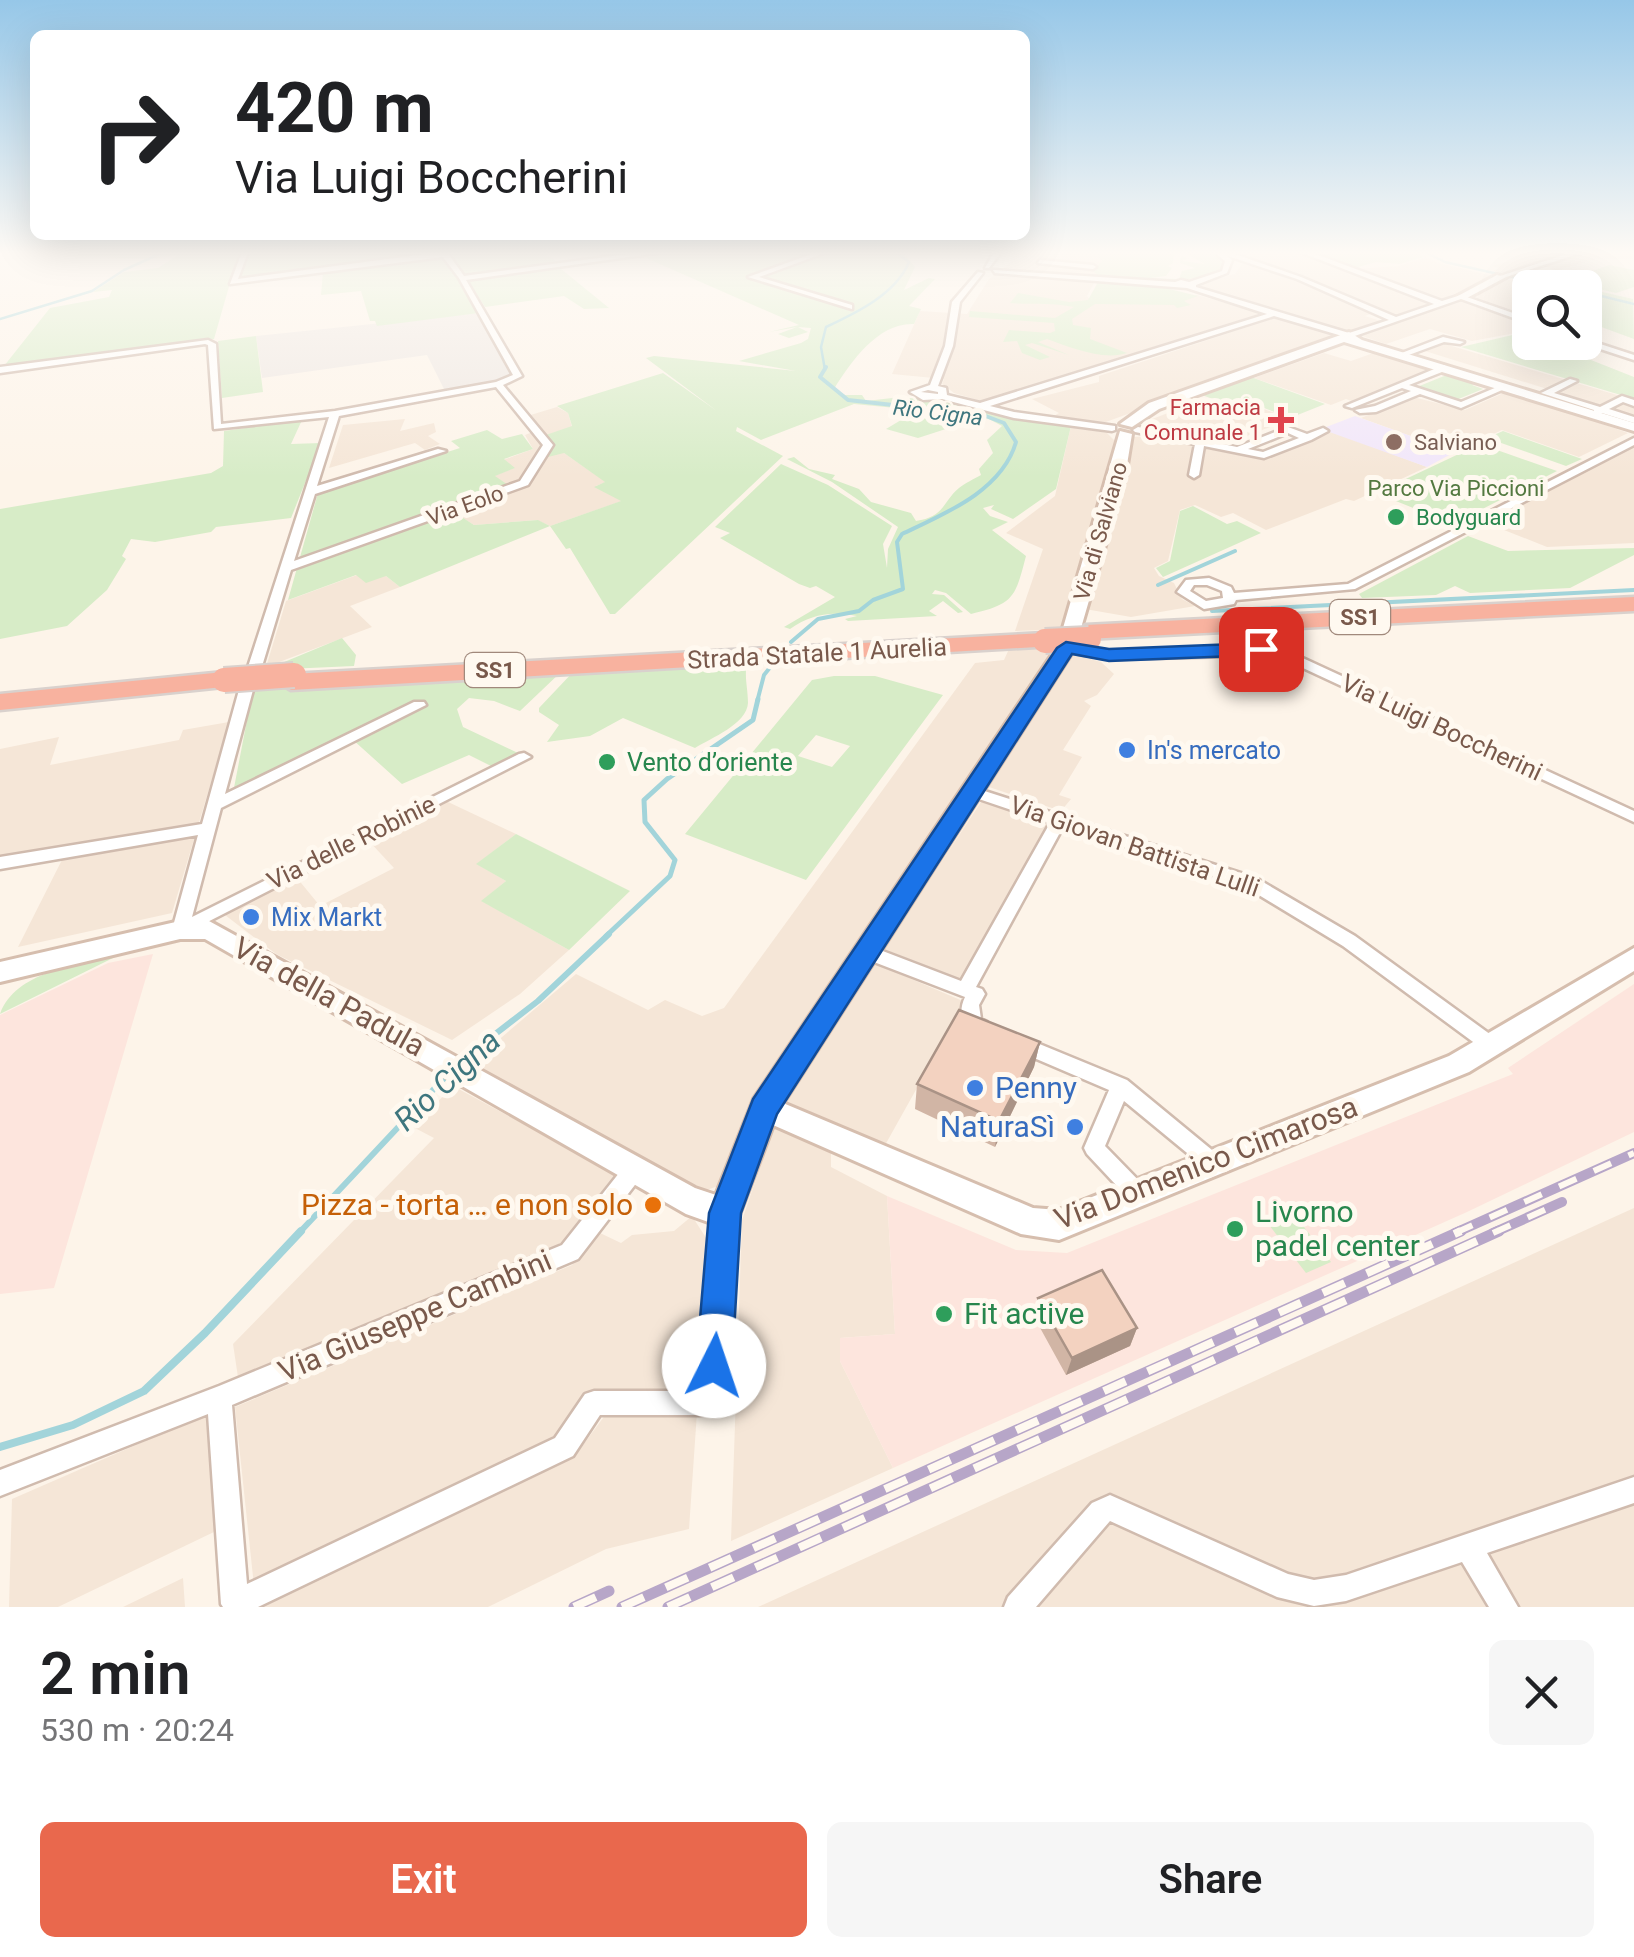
<!DOCTYPE html>
<meta charset="utf-8">
<style>
body{margin:0;font-family:Roboto,sans-serif;background:#f6f6f6;color:#202124;height:100vh;display:flex;flex-direction:column;font-size:38px;white-space:nowrap}
*{box-sizing:border-box;margin:0}
p{font-size:32px;color:#757577}
.icon{flex:none;width:55px;height:55px;fill:none;stroke:currentColor;stroke-width:2;stroke-linecap:round;stroke-linejoin:round}
.map{position:relative;height:1607px;overflow:hidden}
.side{display:flex;flex-direction:column;background:#fff;flex:1}
.side>*{flex:none}
.banner{position:absolute;left:30px;top:30px;width:1000px;height:210px;border-radius:15px;box-shadow:0 10px 40px #0002;background:#fff;color:#202124;overflow:hidden}
.controls{position:absolute;left:1512px;top:270px;display:grid;gap:20px}
.controls a{display:grid;place-items:center;width:90px;height:90px;border-radius:15px;background:#fff;box-shadow:0 10px 40px #0002;font-size:50px}
.pin{position:absolute;display:grid;place-items:center;width:85px;height:85px;color:#fff;margin:-42px;border-radius:20px;box-shadow:0 5px 15px #0006}
.me{position:absolute;width:110px;margin:-55px;rotate:4deg;stroke-linejoin:round;filter:drop-shadow(0 0 8px #0008)}
.turn{display:flex;align-items:center;gap:35px;height:210px;padding:0 40px;font-size:45px}
.turn .icon{width:130px;height:130px;stroke-width:2.5}
.turn b{display:block;font-size:70px;line-height:85px}
.round{display:grid;place-items:center;flex:none;width:105px;height:105px;border-radius:15px;background:#f6f6f6}
.headline{display:flex;align-items:center;justify-content:space-between;height:170px;padding:0 40px}
h1{font-size:60px;font-weight:600;line-height:75px}
.button{display:flex;gap:20px;margin-top:auto;padding:20px 40px}
.button a{flex:1;height:115px;border-radius:15px;background:#e9684d;color:#fff;font-size:40px;font-weight:600;line-height:115px;text-align:center}
.button a+a{background:#f6f6f6;color:#202124}
.map>svg:first-child{display:block}
</style>
<div class="map">
<svg width="1634" height="1607" viewBox="0 0 1634 1607">
<rect width="100%" height="100%" fill="#fdf4e9"/>
<path fill="#f5e6d7" d="M1013,252H1102L1101,270L1087,296L1092,302L1169,303L1197,295L1262,313L981,401L954,393L942,384L944,379L892,374L920,311L967,314L989,279L1011,262Z
M1225,252H1302L1436,303L1397,317L1287,272Z
M1488,252H1634V259H1596L1557,270L1535,264L1505,273L1493,271L1498,268L1492,266L1514,260Z
M1426,257L1438,263L1497,277L1443,303L1354,269L1399,266Z
M1250,262L1376,312L1365,316L1381,321L1348,332L1204,290L1198,284L1235,274L1242,264Z
M1506,279L1553,287L1530,288V300L1515,302L1530,308V320L1467,298Z
M1460,300L1530,323V336L1521,332L1472,341L1430,329L1386,344L1359,335Z
M1280,316L1340,337L1103,423L1054,416L1059,413L1032,399L1099,382V376Z
M1445,344L1634,400V416L1425,351Z
M1379,351L1435,369L1354,402L1346,399L1331,405L1254,378L1324,353L1351,361Z
M1508,391L1628,433L1579,457L1502,430L1455,452L1361,418L1413,397L1465,410Z
M1207,398L1247,414L1264,409L1291,419L1226,444L1146,426L1147,421Z
M557,407L568,413L572,427L564,453L606,482L596,486L622,501L550,526L537,520L474,525L453,512L513,490L494,476L514,468L503,460L533,449L525,435L535,431L524,417Z
M405,419L400,431L434,423L436,432L428,436L440,444L425,450L415,443L329,468L343,425Z
M1071,426L1107,433L1118,444L1063,629L1015,631L1043,549L1006,533L1055,496Z
M1330,431L1427,467L1354,501L1346,499L1266,530L1233,513L1221,517L1195,505L1180,510L1168,561L1154,568L1159,576L1174,583L1182,599L1195,606L1131,617L1085,609L1133,437L1151,436L1195,443L1189,475L1200,477L1203,448L1264,460Z
M1634,447V543L1547,547L1484,522Z
M357,575L386,576L400,587L350,606L372,627L266,667L286,601Z
M1055,647L858,956L750,1108L721,1185L701,1192L469,1065L576,974L648,1010L665,1000L702,1016L724,1008L975,663L1004,660L1009,649Z
M1072,654L1101,662L1114,674L1097,695L1084,701L1091,706L1063,750L1082,757L1059,795L1071,799L1061,811L989,787Z
M229,722L172,913L18,947L70,844L0,856V749L59,737L50,765L179,740L183,730Z
M446,801L516,834L477,864L506,881L482,901L569,950L520,994L452,1040L276,954L225,915L297,878L320,906L394,868L367,839Z
M981,802L1049,824L962,980L884,949Z
M872,962L965,1002L884,1147L778,1101Z
M453,1086L622,1177L570,1240L239,1384L233,1344L434,1138L413,1127Z
M774,1127L831,1150V1167L887,1196L895,1334L840,1338V1361L893,1468L731,1541L742,1220Z
M1634,1208V1607H758Z
M692,1216L708,1241L698,1397L594,1393L553,1445L254,1586L235,1407L572,1265L600,1233L621,1243L632,1235L674,1231Z
M697,1412L689,1529L606,1549L488,1607H261L577,1453L606,1414Z
M207,1414L216,1531L58,1607H9L12,1499Z
M183,1578L185,1607H123Z"/>
<path fill="#fde5dd" d="M153,954L54,1288L0,1294V1015L108,963Z
M1634,984V1132L1467,1212L893,1468L840,1361V1338L895,1334L887,1196L1016,1250L1067,1253L1513,1074L1508,1068Z"/>
<path fill="#eee7e2" d="M479,313L513,374L510,378L445,391L427,355L262,378L256,336Z"/>
<path fill="#f1e6fa" d="M1355,416L1455,452L1427,467L1321,429Z"/>
<path fill="#d7ecc7" fill-rule="evenodd" d="M62,252H543L561,265L458,277L479,313L377,326L375,321H370L361,291L321,295L323,272L230,283L214,339L4,366L50,308L109,297L112,290L93,292L124,272L158,268L178,255L149,259L57,255Z
M664,252H903L915,267L904,290L929,278L935,279L909,306L921,309L914,324C879,322 851,361 834,389L845,395H862L866,401L901,397L942,400L1023,419L1071,426L1056,489L1013,519L991,509L994,505L983,508L990,516L1008,522L992,530L1026,556C1015,598 1014,604 971,614L946,593L935,590L932,594L944,595L963,612L958,613L943,601L929,611L937,616L848,621L845,619L857,616C830,611 812,614 790,629L784,627L835,597L816,586L810,588L799,584L720,538L730,533L715,527L781,464L828,485L892,526L883,544L887,568L888,549L898,527L832,482L787,459L794,457L809,469L835,475L832,479L859,489L871,502L911,513L916,521C945,517 943,501 959,488C965,483 974,479 981,475L979,469L993,453L987,440L1002,426L987,418L979,425L969,420V415L854,404L761,440L737,427L736,431L783,456L615,614H610L570,548L566,549L550,526L400,587L386,576L366,583L356,575L288,600L318,493L460,448L451,441L487,430L502,439L522,434L533,449L504,459L515,468L495,476L514,489L454,512L474,525L538,520L550,526L621,501L594,487L605,482L564,453L540,459L544,445L540,437L572,426L568,413L557,406L663,373L717,411L646,358L654,356L796,371L739,361L801,343L808,339L811,328L798,327L808,332L789,338L778,334L797,327L769,332L799,325L646,258Z
M1049,252H1174L1173,263L1168,266L1172,268L1166,276L1150,278L1179,279L1182,271L1195,268L1180,263L1181,256L1188,258L1182,261L1205,264L1183,252L1210,253L1226,258L1220,272C1176,285 1144,283 1099,276L1093,271L1102,261L1097,254L1048,255Z
M1311,252H1415L1423,257L1400,264L1376,262L1351,269Z
M1609,265L1634,270V287L1616,293L1565,281Z
M560,268L609,308L584,309L564,296L485,307L467,279Z
M1103,281L1153,285L1198,296L1184,301L1191,305L1177,308L1174,305L1095,304L1072,319L1073,325L1091,328L1090,339L1127,353C1103,361 1069,347 1047,339L1038,342L1069,355L1032,343L1025,345L1050,357L1040,360L1022,353L1017,341L1003,342L1009,330L1050,333L1055,331L1054,323L969,317L970,311L1055,318L1074,307C1051,302 1033,305 1010,303L1018,293L1069,302L1088,300L1098,282Z
M1585,288L1633,299L1634,339L1585,321V303L1592,301L1585,297Z
M1521,333L1530,336V342L1548,343L1634,377V399L1461,347Z
M256,336L263,392L222,398L218,341Z
M1449,374L1476,383L1472,385L1483,389L1456,400L1417,387Z
M1251,377L1325,404L1290,418L1251,403L1237,408L1202,395Z
M911,414L952,427L918,438L886,429Z
M302,420L291,444L321,443L291,518L216,527L211,532L155,542L131,539L122,556L126,559L107,590L67,626L0,639V509L211,473L223,466L224,431Z
M1503,431L1582,459L1566,466L1487,438Z
M1480,444L1557,471L1453,524L1376,493Z
M1193,506L1227,524L1237,521L1261,533L1163,577L1156,568L1170,561L1180,511Z
M1468,536L1508,551L1634,548V555L1570,588L1470,593L1455,586L1436,595L1362,598L1359,594Z
M342,638L356,655L354,666L265,670Z
M747,663C744,678 748,688 748,703C747,724 711,738 695,748L623,718L590,736L547,742L559,725L539,712V708L574,671Z
M562,671L520,711L494,701L469,698L457,709L463,727L518,753L491,766L469,755L402,784L352,739L233,793L253,689Z
M834,676H875L943,695L806,880L685,834L812,680ZM816,735L850,746L832,767L798,756Z
M516,834L630,891L569,950L481,901L506,881L476,864Z
M115,957L0,1014C16,971 75,966 115,957Z
M1291,1210L1331,1262L1306,1273L1266,1221Z"/>
<g fill="none" stroke-linecap="round" stroke-linejoin="round">
<path stroke="#a2d4da" stroke-width="2.5" d="M1425,252L1445,262L1560,288
M1585,292L1634,304
M0,319L92,291L124,270L164,252
M825,370L821,347L826,327C856,313 896,294 909,262L895,252"/>
<path stroke="#a2d4da" stroke-width="4" d="M1158,585L1235,551
M1212,611L1634,590
M791,642L818,619L859,611L873,600L903,589L897,542L902,534C944,514 1002,491 1016,442L1004,423L983,415L848,400L820,377L826,367
M757,702L764,675L776,660"/>
<path stroke="#a2d4da" stroke-width="5" d="M606,936L670,876L675,860L645,822L644,800L667,779L753,720L758,699"/>
<path stroke="#a2d4da" stroke-width="6" d="M459,1062L538,1001L609,934
M299,1233L448,1074"/>
<path stroke="#a2d4da" stroke-width="8" d="M0,1447L73,1425L144,1391L205,1333L301,1231"/>
<g stroke="#d0bbae" stroke-width="5">
<path id="street" d="M242,252H248L238,279L440,252H447L464,276L643,252H664L466,280L522,376L503,385L553,445L528,485L291,570L260,673L253,677L246,673L329,417L214,429L208,345L205,344L0,373V367L208,340L216,344L221,424L335,411L496,382L513,375L459,278L443,257L230,284ZM496,387L543,445L520,481L294,561L315,494L446,451L438,449L317,486L339,416Z
M817,252H827L759,277L852,305V309L748,277Z
M994,252H1001L989,268H985Z
M1219,252H1229L1301,277L1396,317L1434,304L1300,252H1310L1442,301L1461,295L1530,319V324L1461,299L1349,338L1274,316L990,406L1014,412L1115,426V430L1112,431L1014,418L942,399L923,400L910,392L930,385L945,346L952,302L978,272L983,273L960,302L953,346L938,386L946,388L947,395L980,403L1267,314L1187,288L995,273L993,270L1175,282L1181,280L1189,282L1222,271L1225,261L1218,255ZM1228,256L1297,279L1389,320L1349,333L1196,287V285L1227,273L1232,260ZM928,390L938,392V394L921,392Z
M1573,252H1584L1503,278L1497,277Z
M1040,260L1093,265L1096,267L1093,269L1038,263Z
M1443,337L1464,342L1460,344L1444,342L1406,356L1399,354Z
M1585,339L1634,355V360L1582,343L1585,342Z
M1444,365L1448,368L1447,370L1409,385L1461,402L1502,385L1509,387L1461,408L1420,394L1376,412L1360,413L1355,410L1375,406L1411,391L1402,388L1352,408L1345,406Z
M1570,379L1577,381L1554,393L1600,407L1622,396L1634,400V406L1623,402L1609,409L1634,417V423L1602,413L1594,414V410L1541,393Z
M1138,427L1237,447L1288,427L1307,434L1323,428L1328,431L1311,440L1264,458L1204,446L1199,475L1194,478L1189,475L1195,444L1135,432L1133,430ZM1288,433L1299,438L1263,452L1248,449Z
M1634,438V445L1355,589L1236,600L1234,604L1204,609L1177,592L1186,580L1209,578L1231,587L1234,593L1348,584ZM1194,585H1207L1222,591L1223,598L1206,601L1190,591Z
M1066,644L1109,651L1281,648L1634,811V822L1275,655L1109,659L1062,651L1060,648Z
M246,686L253,690L225,794L414,702H424L426,705L221,808L192,917L519,754L524,753L531,757L180,936L174,934L172,930L198,835L0,869V857L202,824L239,690Z
M972,787L1256,878L1355,936L1498,1040L1500,1045L1498,1050L1491,1053L1484,1050L1343,946L1244,886L1063,827L976,987L982,989L985,994L979,1005L981,1019L987,1022L989,1027L987,1032C964,1038 956,1015 965,997L861,957L858,952L861,947L867,945L961,981L1050,823L967,795L965,792L967,789Z
M1020,1036L1127,1080L1212,1150L1215,1156L1212,1162L1205,1165L1198,1162L1124,1101L1105,1146L1145,1187L1148,1194L1145,1201L1138,1204L1131,1201L1087,1154L1084,1148L1109,1090L1013,1049L1011,1044L1013,1039Z
M634,1161L641,1163L644,1170L641,1177L578,1259L232,1405L247,1584L555,1438L585,1394L594,1391H701L714,1213L718,1206L725,1203L732,1206L736,1213L724,1403L721,1412L712,1415H600L573,1456L258,1607H223L221,1604L208,1414L0,1496V1470L219,1386L562,1245L627,1163Z
M1634,1477V1503L1487,1553L1518,1607H1489L1462,1562L1346,1601L1314,1606L1277,1597L1110,1521L1036,1607H1004L1008,1597L1092,1503L1110,1495L1288,1574L1314,1580L1346,1575Z"/>
</g>
<g stroke="#d6beae" stroke-width="6">
<path id="secondary" d="M1497,275L1506,277L1465,299L1456,297Z
M1349,332L1362,340L1634,423V431L1344,342L1159,409L1132,427L1120,424L1149,403Z
M1120,431L1132,434L1125,477L1081,628L1072,634L1065,632L1063,628Z
M1067,640L1076,646L783,1103L1033,1208L1059,1210L1449,1056L1634,948V971L1469,1072L1059,1240L1021,1234L773,1125L736,1223L725,1228L686,1214L205,939H180L0,982V962L180,921H209L695,1188L716,1195L754,1099L1058,646Z"/>
</g>
<g stroke="#d9d1cd" stroke-width="5">
<path id="highway" d="M1634,597V611L1086,639L1074,632L1086,625Z
M1045,633L1054,636L1058,641L1054,646L291,690L278,682L291,674Z
M224,672L233,674L237,680L233,686L0,710V694Z"/>
</g>
<use href="#street" fill="#fff" fill-rule="evenodd"/>
<use href="#secondary" fill="#fff" fill-rule="evenodd"/>
<use href="#highway" fill="#f8b29f" fill-rule="evenodd"/>
<g stroke="#b7a6c8" stroke-width="10">
<path id="rail-far1" d="M1455,1233L1634,1153
M1493,1233L1562,1202"/>
</g>
<g stroke="#b7a6c8" stroke-width="11">
<path id="rail" d="M574,1607L609,1591
M622,1607L1461,1231
M668,1607L1499,1231"/>
</g>
<use href="#rail-far1" stroke="#fff9f0" stroke-width="6" stroke-dasharray="19" stroke-linecap="butt"/>
<use href="#rail" stroke="#fff9f0" stroke-width="8" stroke-dasharray="24" stroke-linecap="butt"/>
<g stroke="#d9d1cd" stroke-width="28" stroke-linecap="butt">
<path id="highway-bridge" d="M1045,641L1089,639
M224,680L294,675"/>
</g>
<use href="#highway-bridge" stroke="#f8b29f" stroke-width="24"/>
</g>
<path fill="#d1b5a5" d="M1040,1042L1034,1067L995,1147L915,1109L917,1084Z
M1038,1298L1137,1328L1130,1346L1066,1375L1033,1315Z"/>
<path fill="#aa9386" d="M1040,1042L1034,1067L995,1147L999,1121Z
M1137,1328L1130,1346L1066,1375L1072,1358Z"/>
<path fill="#f3d2c0" stroke="#aa9386" stroke-width="2.5" d="M959,1010L1040,1042L999,1121L917,1084Z
M1102,1270L1137,1328L1072,1358L1038,1298Z"/>
<linearGradient id="sky" x2="0" y2="1"><stop stop-color="#96c7e8"/><stop offset="0.53" stop-color="#fefaf5"/><stop offset="1" stop-color="#fefaf5" stop-opacity="0"/></linearGradient>
<rect width="1634" height="477" fill="url(#sky)"/>
<path fill="#1a73e8" stroke="#114b97" stroke-width="2.5" d="M1066,642L1109,649L1261,643L1270,649L1261,655L1109,661L1072,654L777,1114L741,1213L732,1366L727,1379L714,1384L702,1379L696,1366L709,1213L753,1099L1057,648Z"/>
<path fill="#e0444e" stroke="#fff9f0" stroke-width="4" d="M1276 405h10v10h10v10h-10v10h-10v-10h-10v-10h10z"/>
<circle fill="#8d6e63" stroke="#fff9f0" stroke-width="4" cx="1394" cy="442" r="10"/>
<g fill="#2e9e5b" stroke="#fff9f0" stroke-width="4">
<circle cx="1396" cy="517" r="10"/>
<circle cx="607" cy="762" r="10"/>
<circle cx="1235" cy="1229" r="10"/>
<circle cx="944" cy="1314" r="10"/>
</g>
<g fill="#3f7fe0" stroke="#fff9f0" stroke-width="4">
<circle cx="1127" cy="750" r="10"/>
<circle cx="251" cy="917" r="10"/>
<circle cx="975" cy="1088" r="10"/>
<circle cx="1075" cy="1127" r="10"/>
</g>
<circle fill="#e8710a" stroke="#fff9f0" stroke-width="4" cx="653" cy="1205" r="10"/>
<g text-anchor="middle" stroke-width="10" stroke-linejoin="round" paint-order="stroke">
<g font-size="22" fill="#be3a42" stroke="#fff9f0" text-anchor="end">
<text x="1261" y="415">Farmacia<tspan x="1261" dy="25">Comunale 1</tspan></text>
</g>
<g font-size="22" font-style="italic" fill="#3e767e" stroke="#fff9f0">
<text transform="translate(938 412) rotate(7)" y="8">Rio Cigna</text>
</g>
<g font-size="22" fill="#785e54" stroke="#fff9f0" text-anchor="start">
<text x="1414" y="450">Salviano</text>
</g>
<g font-size="22" fill="#537940" stroke="#fff9f0">
<text x="1456" y="496">Parco Via Piccioni</text>
</g>
<g font-size="22" fill="#79594b" stroke="#fff9f0">
<text transform="translate(465 505) rotate(-20)" y="8">Via Eolo</text>
<text transform="translate(1100 531) rotate(-74)" y="8">Via di Salviano</text>
</g>
<g font-size="22" fill="#27864d" stroke="#fff9f0" text-anchor="start">
<text x="1416" y="525">Bodyguard</text>
</g>
<g fill="#fff9f0" stroke="#a1897c" stroke-width="2.5">
<rect x="1330" y="600" width="60" height="34" rx="8"/>
<rect x="465" y="653" width="60" height="34" rx="8"/>
</g>
<g font-size="22" font-weight="bold" fill="#79594b">
<text x="1360" y="625">SS1</text>
<text x="495" y="678">SS1</text>
</g>
<g font-size="25" fill="#79594b" stroke="#fff9f0">
<text transform="translate(817 653) rotate(-3)" y="9">Strada Statale 1 Aurelia</text>
<text transform="translate(1442 727) rotate(25)" y="9">Via Luigi Boccherini</text>
<text transform="translate(351 842) rotate(-26)" y="9">Via delle Robinie</text>
<text transform="translate(1135 846) rotate(19)" y="9">Via Giovan Battista Lulli</text>
</g>
<g font-size="25" fill="#366cbe" stroke="#fff9f0" text-anchor="start">
<text x="1147" y="759">In's mercato</text>
<text x="271" y="926">Mix Markt</text>
</g>
<g font-size="25" fill="#27864d" stroke="#fff9f0" text-anchor="start">
<text x="627" y="771">Vento d’oriente</text>
</g>
<g font-size="30" fill="#79594b" stroke="#fff9f0">
<text transform="translate(329 997) rotate(29)" y="10">Via della Padula</text>
<text transform="translate(1206 1163) rotate(-21)" y="10">Via Domenico Cimarosa</text>
<text transform="translate(415 1316) rotate(-23)" y="10">Via Giuseppe Cambini</text>
</g>
<g font-size="30" fill="#366cbe" stroke="#fff9f0" text-anchor="start">
<text x="995" y="1098">Penny</text>
<text x="1055" y="1137" text-anchor="end">NaturaSì</text>
</g>
<g font-size="30" fill="#c56008" stroke="#fff9f0" text-anchor="end">
<text x="633" y="1215">Pizza - torta … e non solo</text>
</g>
<g font-size="30" fill="#27864d" stroke="#fff9f0" text-anchor="start">
<text x="1255" y="1222">Livorno<tspan x="1255" dy="34">padel center</tspan></text>
<text x="964" y="1324">Fit active</text>
</g>
<g font-size="32" font-style="italic" fill="#3e767e" stroke="#fff9f0">
<text transform="translate(447 1080) rotate(-43)" y="11">Rio Cigna</text>
</g>
</g>
</svg>
<div class="controls">
<a><svg class="icon" aria-label="search" viewBox="0 0 24 24"><circle cx="10" cy="10" r="6"/><path d="M15 15l6 6"/></svg></a>
</div>
<div class="pin" style="left:1261px;top:649px;background:#d93025"><svg class="icon" aria-label="arrive" viewBox="0 0 24 24"><path d="M6 21V4h12l-3 4 3 4H6"/></svg></div>
<svg class="me" style="left:714px;top:1366px" viewBox="-20 -20 40 40"><circle r="19" fill="#fff"/><path d="M0-13L10 11 0 6-10 11z" fill="#1a73e8"/></svg>
<div class="banner">
<div class="turn"><svg class="icon" aria-label="right" viewBox="0 0 24 24"><path d="M7 20v-9h11M14 6l5 5-5 5"/></svg><div><b>420 m</b>Via Luigi Boccherini</div></div>
</div>
</div>
<section class="side">
<div class="headline"><div><h1>2 min</h1><p>530 m · 20:24</p></div><a class="round"><svg class="icon" aria-label="close" viewBox="0 0 24 24"><path d="M6 6l12 12M18 6L6 18"/></svg></a></div>
<div class="button"><a>Exit</a><a>Share</a></div>
</section>
